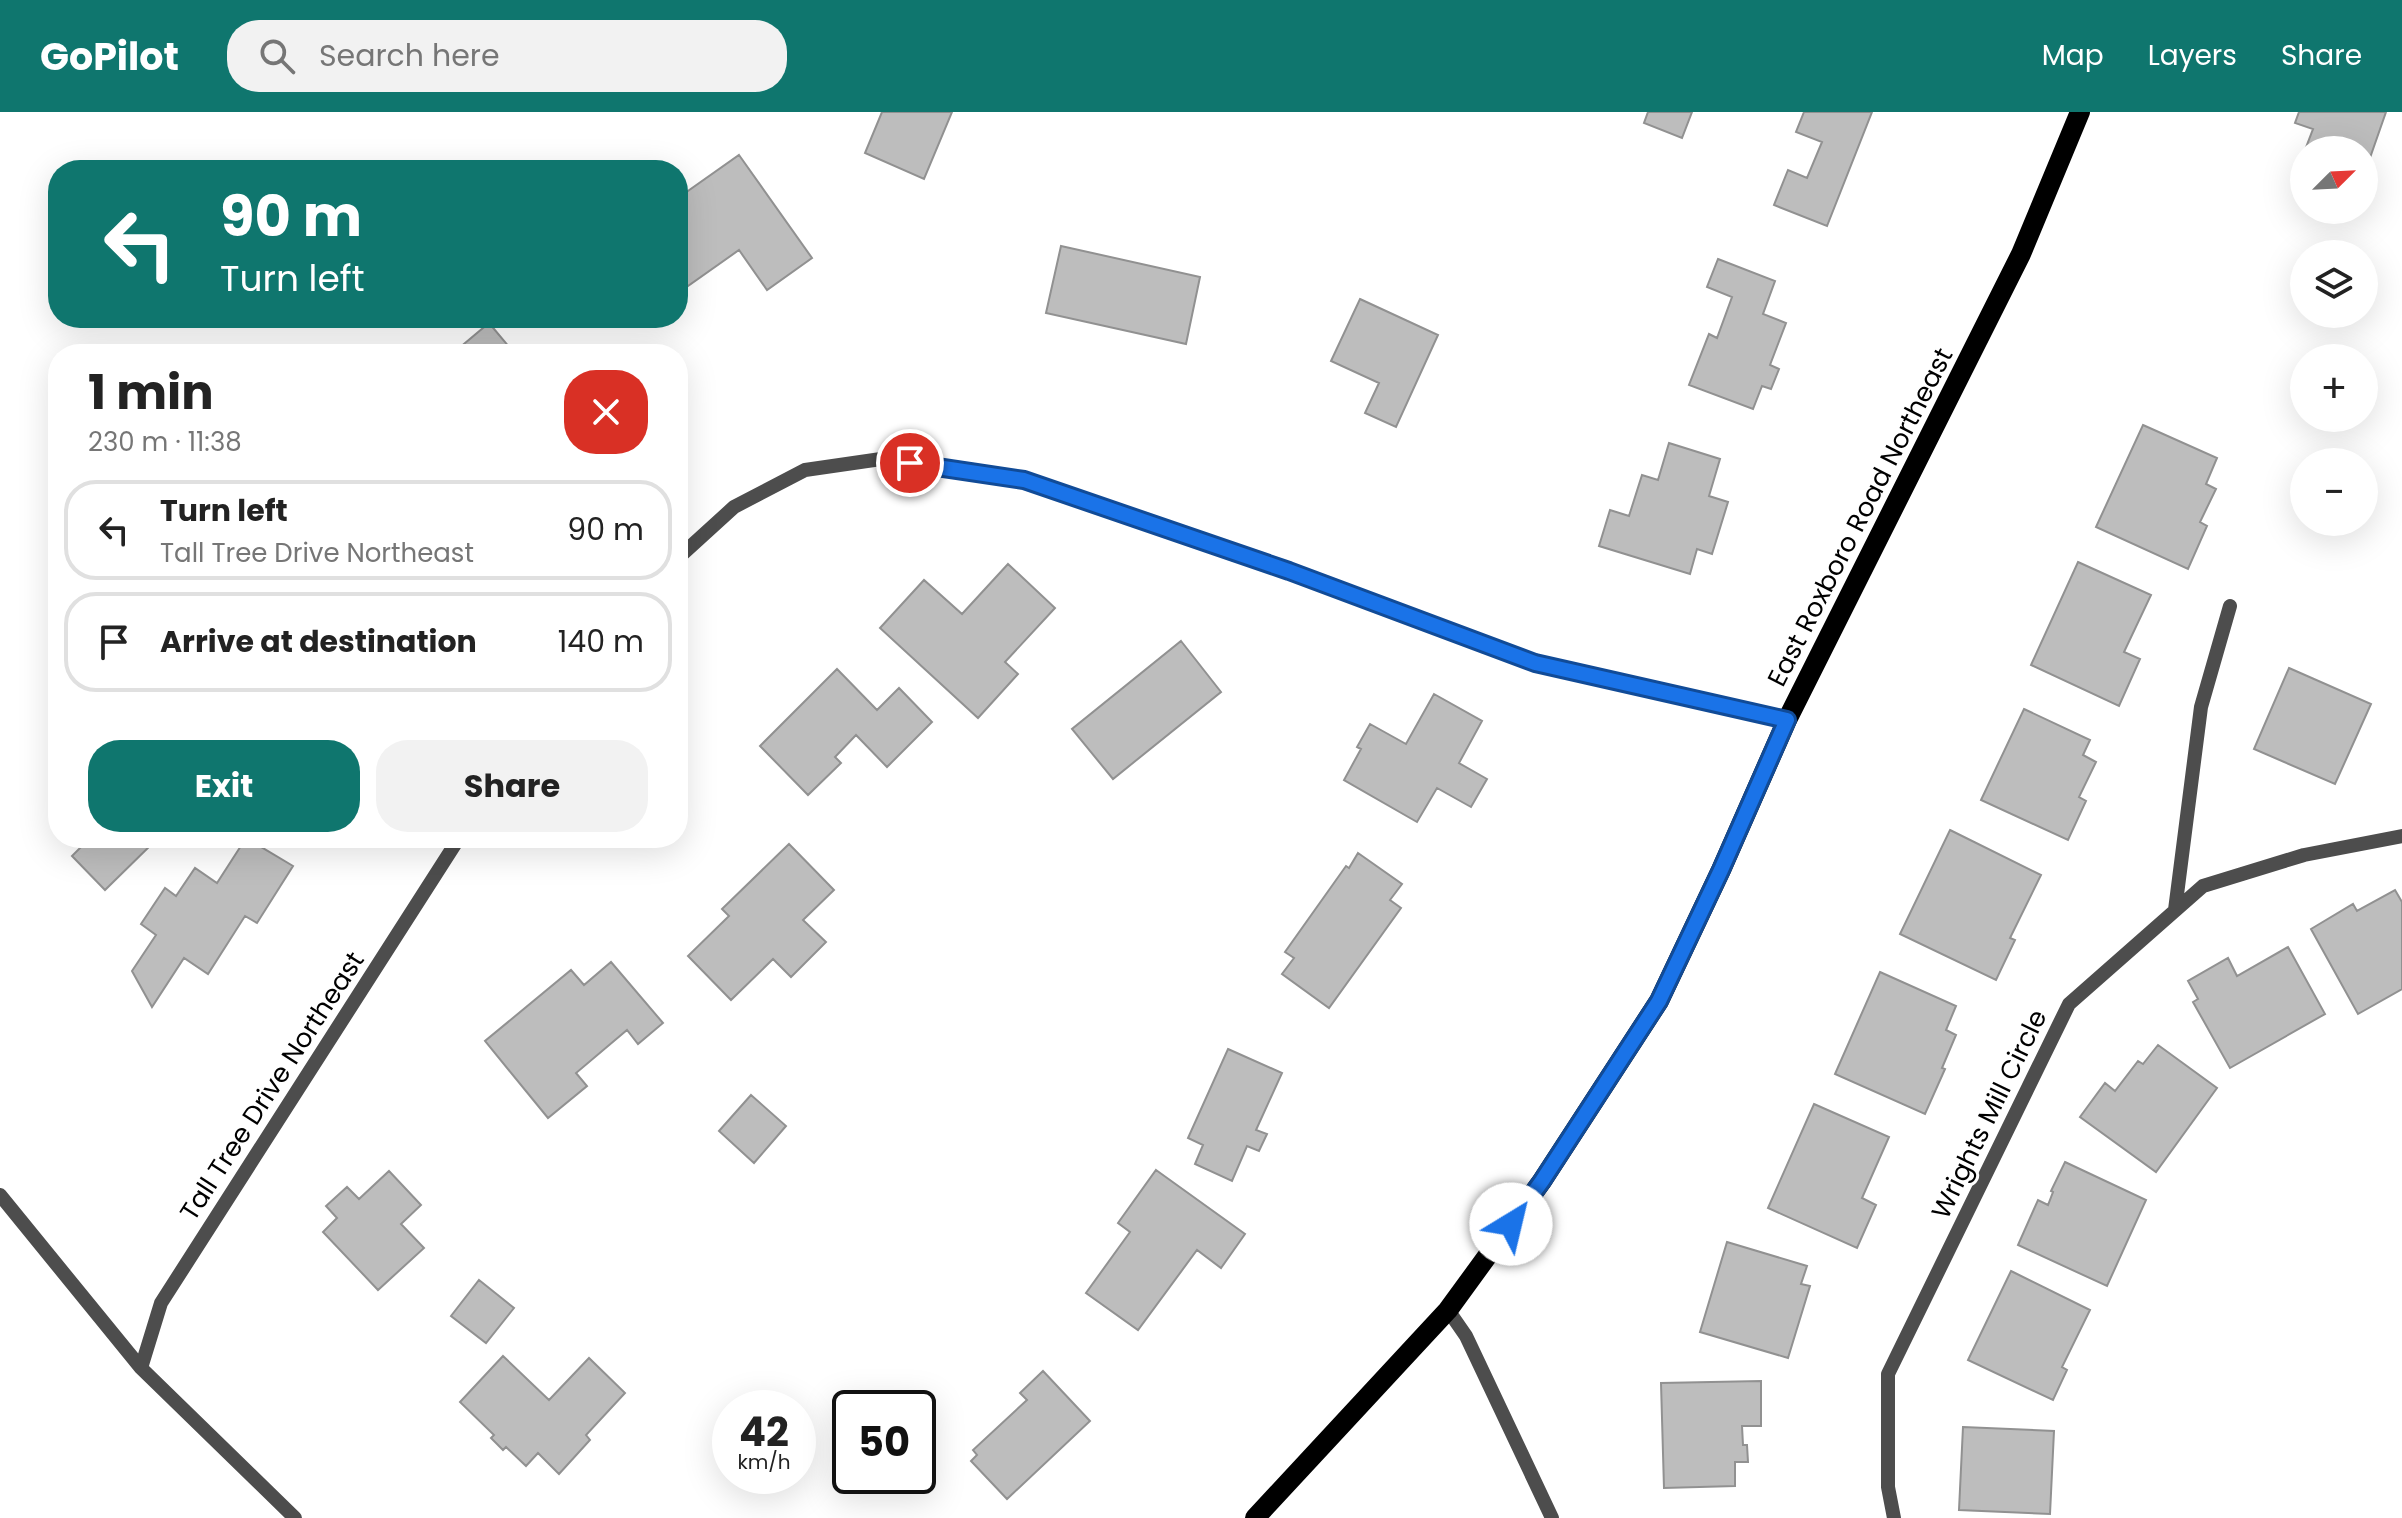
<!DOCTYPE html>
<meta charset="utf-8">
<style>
body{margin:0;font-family:Poppins,sans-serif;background:#f2f2f2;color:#222;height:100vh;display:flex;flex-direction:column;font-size:30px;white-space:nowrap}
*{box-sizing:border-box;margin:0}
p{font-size:26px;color:#767676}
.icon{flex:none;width:44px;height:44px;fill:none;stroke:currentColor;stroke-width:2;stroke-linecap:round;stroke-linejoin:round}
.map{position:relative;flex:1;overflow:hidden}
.drawer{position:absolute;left:48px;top:232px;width:640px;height:504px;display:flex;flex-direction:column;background:#fff;border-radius:32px;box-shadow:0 8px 32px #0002}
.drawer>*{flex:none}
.top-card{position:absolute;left:48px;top:48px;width:640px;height:168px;border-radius:32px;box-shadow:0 8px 32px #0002;background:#0f766e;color:#fff;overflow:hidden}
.needle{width:52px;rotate:66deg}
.tools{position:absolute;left:2290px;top:24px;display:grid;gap:16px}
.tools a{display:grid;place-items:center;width:88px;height:88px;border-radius:50%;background:#fff;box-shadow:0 8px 32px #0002;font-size:40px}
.speed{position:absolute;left:712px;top:1278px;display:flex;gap:16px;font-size:40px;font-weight:700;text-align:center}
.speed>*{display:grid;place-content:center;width:104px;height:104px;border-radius:50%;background:#fff;box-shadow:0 8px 32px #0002;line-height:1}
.speed small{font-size:20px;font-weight:400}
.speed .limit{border:4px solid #111;border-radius:12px;background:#fff;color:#111}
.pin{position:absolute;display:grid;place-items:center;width:68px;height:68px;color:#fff;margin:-34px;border:4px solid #fff;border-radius:50%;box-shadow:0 2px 8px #0007}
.me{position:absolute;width:88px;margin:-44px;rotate:36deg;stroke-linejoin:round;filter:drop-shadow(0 0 6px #0008)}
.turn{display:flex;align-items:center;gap:28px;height:168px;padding:0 40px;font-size:36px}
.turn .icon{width:104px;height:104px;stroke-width:2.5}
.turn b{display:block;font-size:56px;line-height:68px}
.round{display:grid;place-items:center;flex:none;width:84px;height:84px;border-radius:32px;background:#f2f2f2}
.head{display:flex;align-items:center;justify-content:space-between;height:136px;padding:0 40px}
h1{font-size:48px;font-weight:700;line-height:60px}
.cta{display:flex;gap:16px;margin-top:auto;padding:16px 40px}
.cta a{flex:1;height:92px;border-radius:32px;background:#0f766e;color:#fff;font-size:32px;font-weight:700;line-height:92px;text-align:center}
.cta a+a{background:#f2f2f2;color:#222}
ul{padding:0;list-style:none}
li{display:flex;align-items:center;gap:24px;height:100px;margin:0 16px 12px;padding:0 24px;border:4px solid #e0e0e0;border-radius:32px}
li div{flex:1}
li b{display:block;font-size:30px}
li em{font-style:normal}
header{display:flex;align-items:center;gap:48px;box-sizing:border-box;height:112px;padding:0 40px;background:#0f766e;color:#fff}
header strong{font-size:38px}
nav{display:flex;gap:44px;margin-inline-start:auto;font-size:28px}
.search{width:560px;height:72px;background:#f2f2f2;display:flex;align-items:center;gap:20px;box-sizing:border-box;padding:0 28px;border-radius:32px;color:#767676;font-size:30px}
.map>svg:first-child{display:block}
</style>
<header>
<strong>GoPilot</strong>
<div class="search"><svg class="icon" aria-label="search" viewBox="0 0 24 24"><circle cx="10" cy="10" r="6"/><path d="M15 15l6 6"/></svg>Search here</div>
<nav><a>Map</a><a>Layers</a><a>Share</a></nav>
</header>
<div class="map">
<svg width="2402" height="1406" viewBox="0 0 2402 1406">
<rect width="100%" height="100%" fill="#fff"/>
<path fill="#bdbdbd" stroke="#919191" stroke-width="2" d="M882,0H952L924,67L865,41Z
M1648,0H1692L1682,26L1644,11Z
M1804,0H1872L1827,114L1774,93L1788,58L1807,66L1822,30L1796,20Z
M2299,0H2386L2364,63V38H2305L2313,17L2295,11Z
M739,43L812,146L767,178L739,138L678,181V86Z
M1061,134L1200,165L1186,232L1046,201Z
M1718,147L1775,169L1763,202L1786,211L1770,253L1779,257L1771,277L1762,274L1753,297L1689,273L1709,222L1717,226L1732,185L1707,175Z
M1360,187L1438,223L1396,315L1365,301L1379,271L1331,249Z
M489,211L515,242H452Z
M2143,313L2217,346L2206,372L2216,377L2200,410L2207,414L2188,457L2096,415Z
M1669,331L1720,347L1709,384L1728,390L1712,442L1697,437L1690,462L1599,434L1610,398L1629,404L1642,363L1658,368Z
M2078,450L2151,483L2124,540L2140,547L2119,594L2031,553Z
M1008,452L1055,496L1005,550L1018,562L978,606L880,516L924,468L962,502Z
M1181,529L1221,580L1113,667L1072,617Z
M2289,556L2371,592L2335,672L2254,637Z
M837,557L877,598L899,576L932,610L887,655L856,623L835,645L841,651L808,683L760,634Z
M1434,582L1482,609L1459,651L1487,667L1471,695L1437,676L1417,710L1344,668L1361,637L1357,635L1370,612L1406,632Z
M2024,597L2090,628L2083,643L2096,650L2079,685L2086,689L2068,728L1981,688Z
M1950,718L2041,763L2010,826L2015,828L1996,868L1900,822Z
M90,726H152L155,729L105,778L72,744Z
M246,726L293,754L257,811L245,804L208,862L184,846L152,895L132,859L156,823L141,812L165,776L176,784L195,756L217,771Z
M789,732L834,778L803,808L826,830L791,865L773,847L731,888L688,844L729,804L722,797Z
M1358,741L1402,772L1390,788L1401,796L1329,896L1282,862L1294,846L1285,840L1346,754L1349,756Z
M2395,778L2402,790V877L2358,902L2311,817L2353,792L2357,799Z
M2288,835L2325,902L2230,956L2193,890L2198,887L2188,869L2228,846L2237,864Z
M611,850L663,911L638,932L627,918L576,961L587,974L548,1006L485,929L571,858L584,873Z
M1880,860L1956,894L1946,918L1956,923L1942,956L1945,957L1925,1002L1835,962Z
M2158,933L2217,976L2156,1060L2080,1005L2105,971L2115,979L2138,949L2143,952Z
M1228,937L1282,961L1256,1018L1267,1022L1259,1039L1247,1034L1232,1069L1195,1052L1203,1033L1188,1026Z
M751,983L786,1014L754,1051L719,1019Z
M1814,992L1889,1025L1862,1086L1876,1093L1857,1136L1768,1096Z
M2065,1050L2146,1088L2107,1174L2018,1133L2038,1088L2048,1093L2053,1080L2051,1079Z
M1156,1058L1245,1122L1221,1156L1197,1138L1138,1218L1086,1181L1130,1120L1118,1111Z
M389,1059L421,1093L401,1112L424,1136L378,1178L323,1120L337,1106L326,1094L347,1075L359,1087Z
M1727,1130L1807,1154L1801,1172L1810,1174L1788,1246L1700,1220Z
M2011,1159L2090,1198L2062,1255L2067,1258L2053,1288L1968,1248Z
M479,1168L514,1196L486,1231L451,1204Z
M503,1244L549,1288L589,1246L625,1281L586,1323L590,1328L559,1362L538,1341L526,1354L506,1335L503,1338L491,1326L494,1323L460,1290Z
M1043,1259L1090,1309L1007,1387L971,1349L977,1343L973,1338L1027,1288L1020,1281Z
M1761,1269V1314H1742L1743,1333H1747L1748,1350H1735V1374L1664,1376L1661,1271Z
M1963,1315L2054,1319L2050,1402L1959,1398Z"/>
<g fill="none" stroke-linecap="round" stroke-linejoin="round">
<path stroke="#4d4d4d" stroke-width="14" d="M678,446L734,395L805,358L881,347L1024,368L1289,459L1535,551L1787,608
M2175,798L2201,595L2230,494
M0,1083L141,1256L295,1406
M1448,1198L1466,1224L1552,1406
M141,1256L161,1191L459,726
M1894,1406L1888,1375V1262L2069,892L2203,774L2304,743L2402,724"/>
<path stroke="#000" stroke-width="20" d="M1255,1406L1448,1198L1542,1069L1659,889L1721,758L1787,608L2021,142L2080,0"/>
</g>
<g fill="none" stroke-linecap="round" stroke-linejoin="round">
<g stroke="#114b97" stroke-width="20">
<path id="route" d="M910,351L1024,368L1289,459L1535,551L1787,608L1721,758L1659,889L1542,1069L1511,1112"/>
</g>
<use href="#route" stroke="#1a73e8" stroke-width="14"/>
</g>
<g text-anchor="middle" stroke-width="6" stroke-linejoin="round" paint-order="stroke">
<g font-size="26" fill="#000" stroke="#fff">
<text transform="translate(1860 405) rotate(-63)" y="9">East Roxboro Road Northeast</text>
<text transform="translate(272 974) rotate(-57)" y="9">Tall Tree Drive Northeast</text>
<text transform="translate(1989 1002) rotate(-64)" y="9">Wrights Mill Circle</text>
</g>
</g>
</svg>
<div class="tools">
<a><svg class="needle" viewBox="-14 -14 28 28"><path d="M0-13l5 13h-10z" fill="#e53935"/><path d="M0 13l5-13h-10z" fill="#767676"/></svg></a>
<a><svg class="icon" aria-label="layers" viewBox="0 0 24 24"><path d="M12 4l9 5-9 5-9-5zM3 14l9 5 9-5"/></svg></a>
<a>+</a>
<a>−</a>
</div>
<div class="speed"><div>42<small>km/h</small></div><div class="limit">50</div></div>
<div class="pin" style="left:910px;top:351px;background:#d93025"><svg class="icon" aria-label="arrive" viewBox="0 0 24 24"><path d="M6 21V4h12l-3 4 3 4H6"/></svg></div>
<svg class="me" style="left:1511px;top:1112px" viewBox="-20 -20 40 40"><circle r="19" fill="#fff"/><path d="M0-13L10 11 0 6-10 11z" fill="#1a73e8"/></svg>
<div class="top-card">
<div class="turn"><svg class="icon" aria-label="left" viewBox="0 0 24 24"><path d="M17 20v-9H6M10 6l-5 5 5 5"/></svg><div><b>90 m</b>Turn left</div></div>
</div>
<section class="drawer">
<div class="head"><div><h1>1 min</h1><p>230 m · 11:38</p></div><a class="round" style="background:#d93025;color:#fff"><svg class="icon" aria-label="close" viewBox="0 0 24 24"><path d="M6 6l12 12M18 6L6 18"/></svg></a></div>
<ul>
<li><svg class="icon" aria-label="left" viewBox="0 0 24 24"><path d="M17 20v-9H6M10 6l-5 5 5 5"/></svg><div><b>Turn left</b><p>Tall Tree Drive Northeast</p></div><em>90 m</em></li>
<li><svg class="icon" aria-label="arrive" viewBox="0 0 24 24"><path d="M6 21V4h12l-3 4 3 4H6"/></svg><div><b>Arrive at destination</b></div><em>140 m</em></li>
</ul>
<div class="cta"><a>Exit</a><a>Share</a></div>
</section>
</div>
